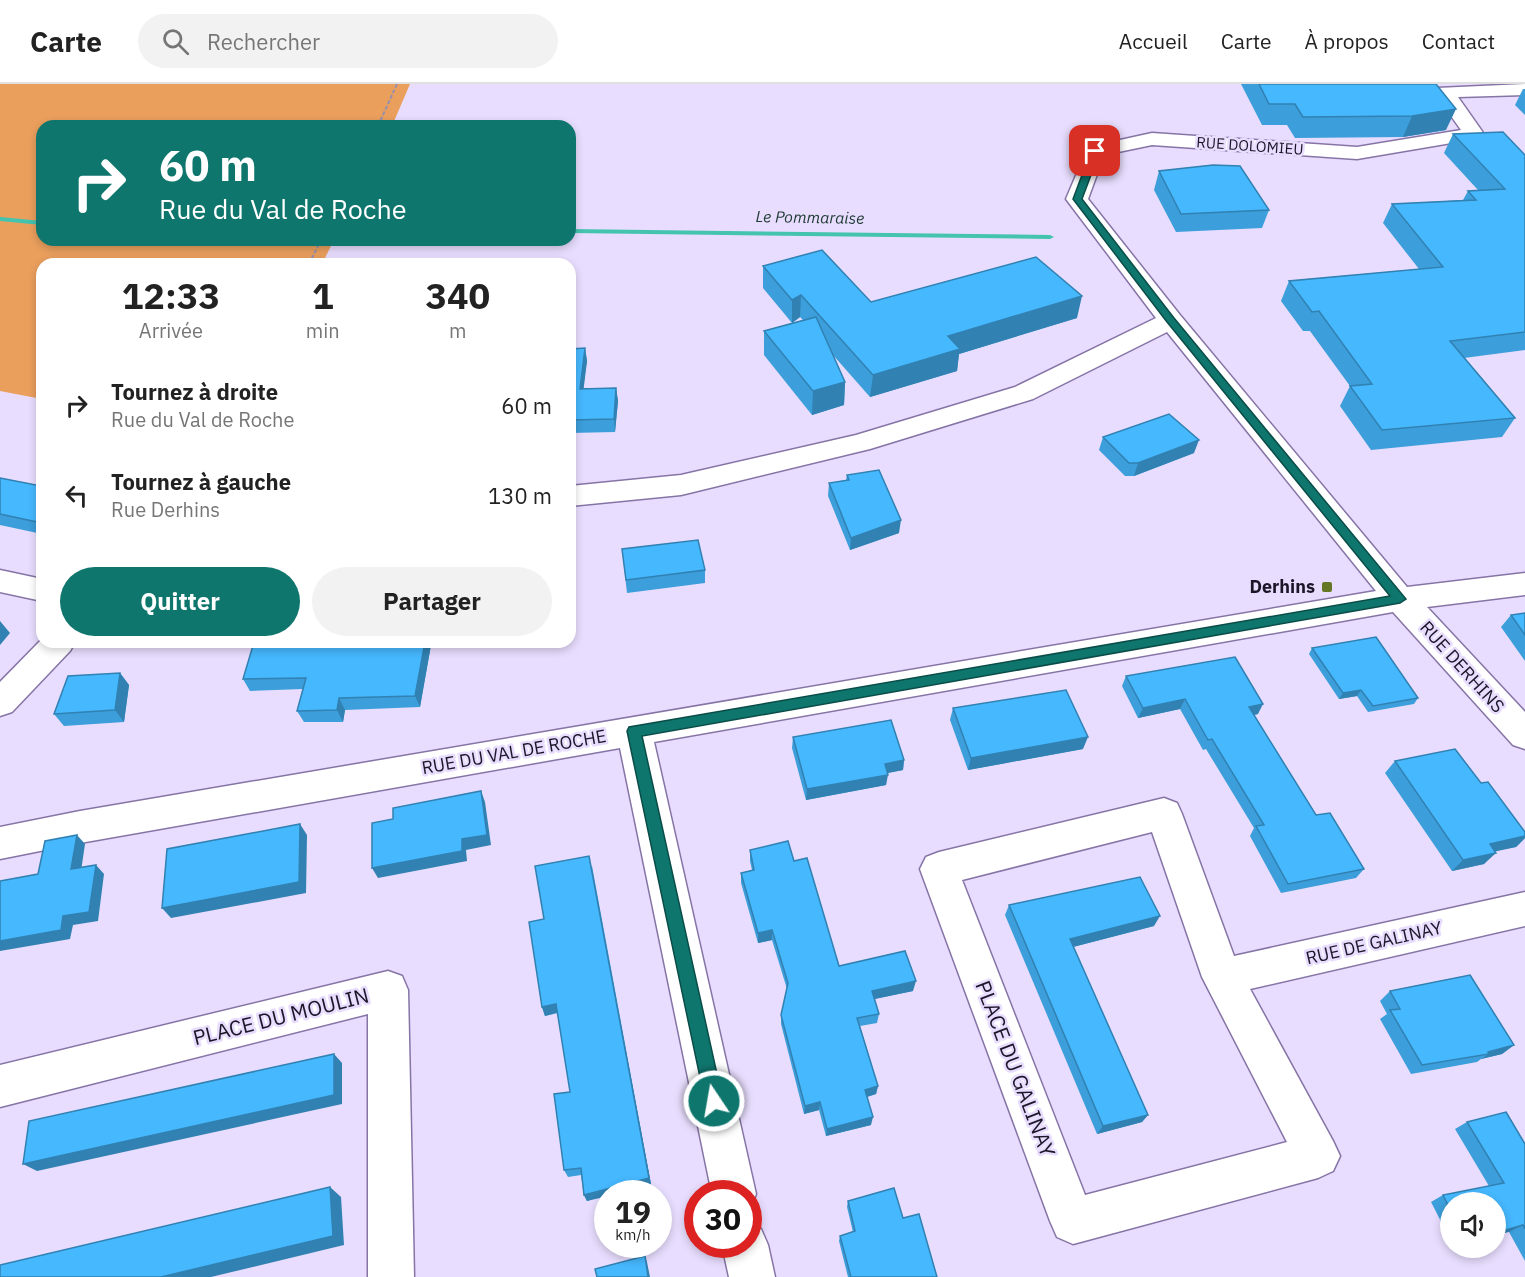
<!DOCTYPE html>
<html lang="fr">
<meta charset="utf-8">
<style>
body{margin:0;font-family:"IBM Plex Sans",sans-serif;background:#f2f2f2;color:#222;height:100vh;display:flex;flex-direction:column;font-size:22px;white-space:nowrap}
*{box-sizing:border-box;margin:0}
p{font-size:20px;color:#767676}
.icon{flex:none;width:33px;height:33px;fill:none;stroke:currentColor;stroke-width:2;stroke-linecap:round;stroke-linejoin:round}
.map{position:relative;flex:1;overflow:hidden}
.panel{position:absolute;left:36px;top:174px;width:540px;height:390px;display:flex;flex-direction:column;background:#fff;border-radius:18px;box-shadow:0 3px 9px #0003}
.panel>*{flex:none}
.hud{position:absolute;left:36px;top:36px;width:540px;height:126px;border-radius:18px;box-shadow:0 3px 9px #0003;background:#0f766e;color:#fff;overflow:hidden}
.controls{position:absolute;left:1440px;top:1108px;display:grid;gap:12px}
.controls a{display:grid;place-items:center;width:66px;height:66px;border-radius:50%;background:#fff;box-shadow:0 3px 9px #0003;font-size:30px}
.speed{position:absolute;left:594px;top:1096px;display:flex;gap:12px;font-size:30px;font-weight:700;text-align:center}
.speed>*{display:grid;place-content:center;width:78px;height:78px;border-radius:50%;background:#fff;box-shadow:0 3px 9px #0003;line-height:1}
.speed small{font-size:15px;font-weight:400}
.speed .limit{border:9px solid #d22;background:#fff;color:#111}
.pin{position:absolute;display:grid;place-items:center;width:51px;height:51px;color:#fff;margin:-26px;border-radius:12px;box-shadow:0 3px 9px #0006}
.me{position:absolute;width:66px;margin:-33px;rotate:348deg;stroke-linejoin:round;filter:drop-shadow(0 0 4px #0008)}
.turn{display:flex;align-items:center;gap:21px;height:126px;padding:0 24px;font-size:27px}
.turn .icon{width:78px;height:78px;stroke-width:2.5}
.turn b{display:block;font-size:42px;line-height:51px}
.eta{display:flex;justify-content:space-evenly;align-items:center;height:102px;text-align:center}
.eta b{font-size:36px;font-weight:800;line-height:42px}
.button{display:flex;gap:12px;margin-top:auto;padding:12px 24px}
.button a{flex:1;height:69px;border-radius:36px;background:#0f766e;color:#fff;font-size:24px;font-weight:800;line-height:69px;text-align:center}
.button a+a{background:#f2f2f2;color:#222}
ul{padding:0;list-style:none}
li{display:flex;align-items:center;gap:18px;height:90px;padding:0 24px}
li div{flex:1}
li b{display:block;font-size:22px}
li em{font-style:normal}
header{display:flex;align-items:center;gap:36px;box-sizing:border-box;height:84px;padding:0 30px;background:#fff;border-bottom:2px solid #e0e0e0}
header strong{font-size:28px}
nav{display:flex;gap:33px;margin-inline-start:auto;font-size:21px}
.search{width:420px;height:54px;background:#f2f2f2;display:flex;align-items:center;gap:15px;box-sizing:border-box;padding:0 21px;border-radius:33px;color:#767676;font-size:22px}
.map>svg:first-child{display:block}
</style>
<header>
<strong>Carte</strong>
<div class="search"><svg class="icon" aria-label="search" viewBox="0 0 24 24"><circle cx="10" cy="10" r="6"/><path d="M15 15l6 6"/></svg>Rechercher</div>
<nav><a>Accueil</a><a>Carte</a><a>À propos</a><a>Contact</a></nav>
</header>
<div class="map">
<svg width="1525" height="1193" viewBox="0 0 1525 1193">
<rect width="100%" height="100%" fill="#e8ddfe"/>
<path fill="#ea9f5d" d="M0,0H410L392,42H42V156H334L322,180H42V315L0,307Z"/>
<g fill="none" stroke-linecap="round" stroke-linejoin="round">
<path fill="#44c3af" fill-rule="evenodd" d="M0,133L42,137V141L0,137Z
M570,145L1050,151L1054,153L1050,155L570,149Z"/>
<g stroke="#8674a6" stroke-width="3">
<path id="minor" d="M1525,0V11L1458,13L1484,50L1481,54L1357,75L1152,61L1104,71L1088,115L1180,231L1407,503L1525,489V511L1427,523L1525,628V665L1513,661L1393,528L654,658L756,1110L750,1126L748,1110H712L620,664L80,759L0,775V743L80,727L1376,507L1167,248L1033,315L870,365L681,411L570,422V402L681,391L856,351L1015,303L1156,234L1066,115L1088,63L1152,49L1357,63L1461,46L1434,8L1437,4Z
M0,486L42,495V517L0,508Z
M42,555V558H75L70,567L12,628L0,632V598Z
M1164,714L1177,719L1182,730L1234,872L1525,808V842L1250,905L1333,1057L1340,1072L1333,1087L1318,1094L1073,1160L1057,1153L1050,1137L920,785L926,773L939,768ZM1152,748L1202,893L1287,1058L1085,1111L962,796Z
M388,887L402,892L408,906L414,1193H368V930L0,1023V981Z
M748,1140L761,1145L768,1161L775,1193H729L722,1161H748Z"/>
</g>
<path stroke="#988faa" stroke-width="2" stroke-dasharray="4 2" stroke-linecap="butt" d="M378,42L397,0
M309,180L321,156"/>
<use href="#minor" fill="#fff" fill-rule="evenodd"/>
</g>
<path fill="#3c9eda" d="M1241,0H1436L1446,46L1403,53L1295,54L1287,41H1262Z
M1523,5H1525V31L1515,21Z
M1453,50L1525,71V266L1464,274L1515,334L1502,353L1371,366L1340,322L1350,302L1310,247H1303L1281,217L1289,197L1419,185L1383,139L1392,120L1463,116L1468,107L1478,106L1444,69Z
M1159,87L1269,126L1262,144L1176,148L1154,106Z
M763,182L871,218L1077,234L959,270L957,287L870,313L833,271L845,298L844,321L812,331L764,271V247L803,236L800,233L792,239L763,204Z
M585,264L587,277L583,304H616L618,317L615,348L570,349V265Z
M1103,353L1194,369L1134,392H1125L1099,366Z
M847,391L899,449L850,466L828,412L829,399L846,396Z
M0,394L41,402L42,401V450L0,441Z
M622,465L705,486V499L627,509Z
M1525,529V577L1501,543L1511,531Z
M254,558H430L431,561L420,623L345,626L343,638H304L297,627L303,605L250,607L243,595Z
M1312,564L1418,614L1414,620L1368,628L1357,612L1339,615L1309,570Z
M120,589L129,601L124,638L64,642L54,630Z
M1126,592L1258,630L1254,631L1316,731L1364,785L1356,794L1281,809L1250,752L1254,744L1206,665L1203,666L1180,625L1138,634L1122,602Z
M953,624L1083,665L968,686L950,636Z
M793,653L904,676L903,686L887,689L886,701L806,716L792,664Z
M1395,677L1481,699L1525,748V754L1516,763L1494,767L1484,780L1452,787L1385,689Z
M750,766L794,777L839,882L913,907L874,915L879,930L877,939L860,942L878,1002L876,1010L867,1013L871,1041L826,1052L819,1026L804,1030L781,940V931L787,905L772,856L758,859L741,799V789L752,786L750,777Z
M592,782L651,1100L615,1110H608L587,1117L584,1111L581,1091L568,1093L564,1086L570,1008L558,929L545,932L542,923L544,835Z
M1009,821L1154,842L1073,863L1148,1031L1142,1038L1097,1050L1005,831Z
M1390,907L1514,961L1502,970L1481,975L1477,978L1411,990L1380,935L1387,930L1380,917Z
M1467,1038L1525,1060V1177L1509,1148L1450,1119V1155L1431,1118L1443,1111L1489,1102L1455,1045Z
M848,1117L903,1134L937,1193H848L839,1157L840,1152L853,1148L847,1123Z"/>
<path fill="#3181b2" d="M1456,25L1446,46L1403,53L1412,32Z
M801,211L800,233L792,239V216Z
M1082,212L1077,234L959,270L957,287L870,313L873,291L948,252Z
M585,264L587,277L582,318L580,305Z
M845,298L844,321L812,331L813,307Z
M616,304L618,317L615,348L614,335Z
M1199,356L1194,369L1134,392L1138,379Z
M901,436L899,449L850,466L851,454Z
M0,537L10,549L0,561Z
M425,558H430L431,561L420,623L415,612Z
M120,589L129,601L124,638L115,626Z
M1361,606L1357,612L1339,615L1343,609Z
M339,614L345,626L343,638L337,626Z
M1185,615L1180,625L1138,634L1143,624Z
M1263,620L1258,630L1244,633L1249,623Z
M1088,653L1083,665L968,686L971,674Z
M904,676L903,686L883,690L885,680Z
M888,691L886,701L806,716L807,705Z
M481,707L485,718L491,761L466,766L467,777L378,794L372,784L462,755Z
M300,740L307,751L306,809L171,834L162,824Z
M77,751L85,760L80,794L71,785Z
M1525,752V754L1516,763L1479,771L1490,760Z
M1496,769L1484,780L1452,787L1463,776Z
M589,772L651,1100L615,1110H608V1112L587,1117L584,1111Z
M96,781L104,790L98,837L73,841L70,855L0,867V857L63,832Z
M1160,832L1154,842L1065,865L1070,855Z
M772,846V856L758,859V849Z
M916,897L913,907L870,916L872,907Z
M556,920L559,928L545,932L542,923Z
M1514,961L1502,970L1481,975L1489,970L1488,968Z
M334,970L342,979V1020L37,1087L23,1080Z
M878,1002L876,1010L863,1014L865,1006Z
M820,1018L819,1026L804,1030L805,1022Z
M1148,1031L1142,1038L1097,1050L1103,1042Z
M873,1033L871,1041L826,1052L827,1045Z
M330,1103L341,1113L344,1161L211,1193H161Z
M1523,1141L1509,1148L1496,1151V1149Z
M645,1172L647,1178L650,1193H648Z"/>
<path fill="#46b8fe" stroke="#3181b2" stroke-width="1.5" d="M1259,0H1436L1456,25L1412,32L1303,33L1295,20H1269Z
M1503,48L1525,71V248L1450,257L1515,334L1382,346L1350,302L1372,300L1319,227L1312,228L1289,197L1443,183L1392,120L1476,116L1468,107L1505,105L1453,50Z
M1213,81L1240,82L1269,126L1181,130L1159,87Z
M822,166L871,218L1036,173L1082,212L948,252L960,265L873,291L801,211L792,216L763,182Z
M816,233L845,298L813,307L764,247Z
M585,264L580,305L616,304L614,335L570,336V265Z
M1169,330L1199,356L1138,379H1129L1103,353Z
M879,386L901,436L851,454L829,399L849,396L847,391Z
M0,394L41,402L42,401V439L0,430Z
M698,456L705,486L626,496L622,465Z
M1525,529V551L1511,531Z
M1376,553L1418,614L1373,622L1361,606L1343,609L1312,564Z
M254,558H425L415,612L339,614L337,626L297,627L306,594L243,595Z
M1235,573L1263,620L1249,623L1316,731L1330,729L1364,785L1288,800L1256,742L1264,741L1212,655L1208,656L1185,615L1143,624L1126,592Z
M120,589L115,626L54,630L68,592Z
M1066,606L1088,653L971,674L953,624Z
M891,636L904,676L885,680L888,691L807,705L793,653Z
M1455,665L1481,699L1488,698L1525,748V752L1490,760L1496,769L1463,776L1395,677Z
M481,707L487,751L462,755V767L372,784V739L393,735V724Z
M300,740L299,798L162,824L167,765Z
M77,751L71,785L96,781L89,828L63,832L61,846L0,857V797L38,790L45,757Z
M788,757L794,777L807,774L839,882L905,867L916,897L872,907L879,930L857,934L878,1002L865,1006L873,1033L827,1045L820,1018L805,1022L781,931L788,899L772,846L758,849L741,789L754,786L750,766Z
M589,772L649,1094L584,1111L581,1084L564,1086L554,1010L570,1008L556,920L542,923L529,838L544,835L535,782Z
M1140,793L1160,832L1070,855L1148,1031L1103,1042L1009,821Z
M1470,891L1514,961L1488,968L1489,970L1422,981L1390,926L1400,925L1390,907Z
M334,970V1011L23,1080L29,1037Z
M1506,1028L1525,1060V1145L1523,1141L1496,1149V1119H1450V1125L1443,1111L1504,1099L1467,1038Z
M330,1103L333,1152L161,1193H0V1181Z
M894,1104L903,1134L919,1130L937,1193H851L840,1152L855,1147L848,1117Z
M645,1172L648,1193H597L595,1185Z"/>
<path fill="#0f766e" stroke="#0a4d48" stroke-width="1.5" d="M1095,64L1100,67L1082,115L1174,234L1406,515L1400,519L642,652L723,1017L721,1024L714,1026L708,1024L705,1017L627,647L629,643L1390,512L1167,238L1073,115L1091,67Z"/>
<rect fill="#657624" stroke="#e8ddfe" stroke-width="2" x="1321" y="497" width="12" height="12" rx="3"/>
<g text-anchor="middle" stroke-width="5" stroke-linejoin="round" paint-order="stroke">
<g font-size="15" fill="#1d1629" stroke="#e8ddfe">
<text transform="translate(1250 62) rotate(4)" y="5">RUE DOLOMIEU</text>
</g>
<g font-size="16" font-style="italic" fill="#203b36" stroke="#e8ddfe">
<text transform="translate(810 133) rotate(1)" y="6">Le Pommaraise</text>
</g>
<g font-size="18" font-weight="bold" fill="#1d1629" stroke="#e8ddfe" text-anchor="end">
<text x="1315" y="509">Derhins</text>
</g>
<g font-size="18" fill="#1d1629" stroke="#e8ddfe">
<text transform="translate(1462 583) rotate(48)" y="6">RUE DERHINS</text>
<text transform="translate(514 668) rotate(-10)" y="6">RUE DU VAL DE ROCHE</text>
<text transform="translate(1374 859) rotate(-13)" y="6">RUE DE GALINAY</text>
</g>
<g font-size="21" fill="#1d1629" stroke="#e8ddfe">
<text transform="translate(281 933) rotate(-14)" y="7">PLACE DU MOULIN</text>
<text transform="translate(1015 985) rotate(69)" y="7">PLACE DU GALINAY</text>
</g>
</g>
</svg>
<div class="controls">
<a><svg class="icon" aria-label="sound" viewBox="0 0 24 24"><path d="M4 9h4l5-4v14l-5-4H4zM17 9q2 3 0 6"/></svg></a>
</div>
<div class="speed"><div>19<small>km/h</small></div><div class="limit">30</div></div>
<div class="pin" style="left:1095px;top:67px;background:#d93025"><svg class="icon" aria-label="arrive" viewBox="0 0 24 24"><path d="M6 21V4h12l-3 4 3 4H6"/></svg></div>
<svg class="me" style="left:714px;top:1017px" viewBox="-20 -20 40 40"><circle r="17" fill="#0f766e" stroke="#fff" stroke-width="3"/><path d="M0-11L8 9 0 5-8 9z" fill="#fff"/></svg>
<div class="hud">
<div class="turn"><svg class="icon" aria-label="right" viewBox="0 0 24 24"><path d="M7 20v-9h11M14 6l5 5-5 5"/></svg><div><b>60 m</b>Rue du Val de Roche</div></div>
</div>
<section class="panel">
<div class="eta">
<div><b>12:33</b><p>Arrivée</p></div>
<div><b>1</b><p>min</p></div>
<div><b>340</b><p>m</p></div>
</div>
<ul>
<li><svg class="icon" aria-label="right" viewBox="0 0 24 24"><path d="M7 20v-9h11M14 6l5 5-5 5"/></svg><div><b>Tournez à droite</b><p>Rue du Val de Roche</p></div><em>60 m</em></li>
<li><svg class="icon" aria-label="left" viewBox="0 0 24 24"><path d="M17 20v-9H6M10 6l-5 5 5 5"/></svg><div><b>Tournez à gauche</b><p>Rue Derhins</p></div><em>130 m</em></li>
</ul>
<div class="button"><a>Quitter</a><a>Partager</a></div>
</section>
</div>
